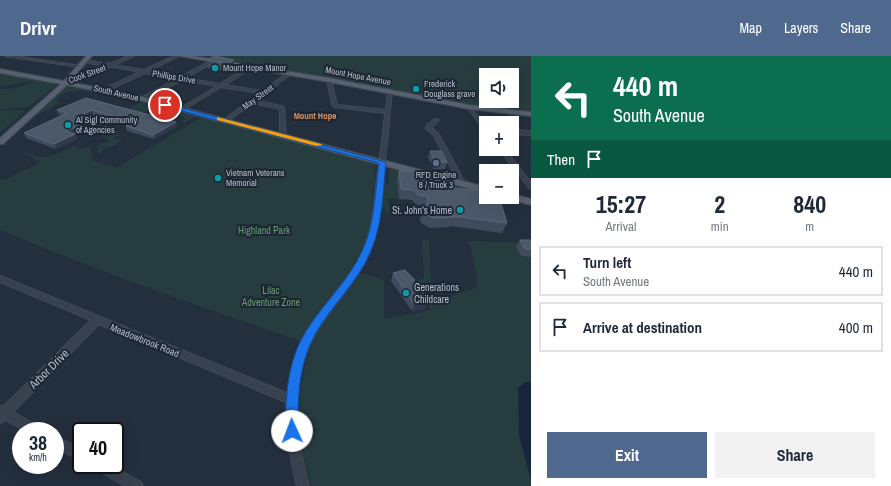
<!DOCTYPE html>
<meta charset="utf-8">
<style>
body{margin:0;font-family:"Archivo Narrow",sans-serif;background:#f2f2f3;color:#1f2937;height:100vh;display:flex;flex-direction:column;font-size:15px;white-space:nowrap}
*{box-sizing:border-box;margin:0}
p{font-size:13px;color:#747a83}
.icon{flex:none;width:22px;height:22px;fill:none;stroke:currentColor;stroke-width:2;stroke-linecap:round;stroke-linejoin:round}
.map{position:relative;flex:1;overflow:hidden}
.side{display:flex;flex-direction:column;background:#fff;width:360px}
.side>*{flex:none}
.hud{background:#0b6e4f;color:#fff;overflow:hidden}
.fabs{position:absolute;left:479px;top:12px;display:grid;gap:8px}
.fabs a{display:grid;place-items:center;width:40px;height:40px;border-radius:0px;background:#fff;box-shadow:0 4px 16px #0002;font-size:20px}
.speed{position:absolute;left:12px;top:366px;display:flex;gap:8px;font-size:20px;font-weight:700;text-align:center}
.speed>*{display:grid;place-content:center;width:52px;height:52px;border-radius:50%;background:#fff;box-shadow:0 4px 16px #0002;line-height:1}
.speed small{font-size:10px;font-weight:400}
.speed .limit{border:2px solid #111;border-radius:6px;background:#fff;color:#111}
.pin{position:absolute;display:grid;place-items:center;width:34px;height:34px;color:#fff;margin:-17px;border:2px solid #fff;border-radius:50%;box-shadow:0 1px 4px #0007}
.me{position:absolute;width:44px;margin:-22px;rotate:358deg;stroke-linejoin:round;filter:drop-shadow(0 0 3px #0008)}
.turn{display:flex;align-items:center;gap:14px;height:84px;padding:0 16px;font-size:18px}
.turn .icon{width:52px;height:52px;stroke-width:2.5}
.turn b{display:block;font-size:28px;line-height:34px}
.then{display:flex;align-items:center;height:38px;padding:0 16px;background:#0003;gap:8px;font-size:15px}
.eta{display:flex;justify-content:space-evenly;align-items:center;height:68px;text-align:center}
.eta b{font-size:24px;font-weight:700;line-height:28px}
.primary-button{display:flex;gap:8px;margin-top:auto;padding:8px 16px}
.primary-button a{flex:1;height:46px;border-radius:0px;background:#4f688e;color:#fff;font-size:16px;font-weight:700;line-height:46px;text-align:center}
.primary-button a+a{background:#f2f2f3;color:#1f2937}
ul{padding:0;list-style:none}
li{display:flex;align-items:center;gap:12px;height:50px;margin:0 8px 6px;padding:0 8px;border:2px solid #e0e1e3;border-radius:0px}
li div{flex:1}
li b{display:block;font-size:15px}
li em{font-style:normal}
header{display:flex;align-items:center;gap:24px;box-sizing:border-box;height:56px;padding:0 20px;background:#4f688e;color:#fff}
header strong{font-size:19px}
nav{display:flex;gap:22px;margin-inline-start:auto;font-size:14px}
main{display:flex;flex:1;min-height:0}
.map>svg:first-child{display:block}
</style>
<header>
<strong>Drivr</strong>
<nav><a>Map</a><a>Layers</a><a>Share</a></nav>
</header>
<main>
<div class="map">
<svg width="531" height="430" viewBox="0 0 531 430">
<rect width="100%" height="100%" fill="#242f3e"/>
<path fill="#263c3f" fill-rule="evenodd" d="M193,0H531V56L468,48L332,23ZM486,19H512V45H486Z
M0,17L54,27L57,28L29,51L0,54V33L15,32L34,26L30,25L0,31Z
M67,30H71L100,35L95,39C84,32 66,33 56,44L60,45C54,49 42,59 35,59Z
M143,46L158,50L144,57L128,53Z
M164,51L196,60L184,67H180L186,62L159,55L155,56Z
M17,54H26L0,76V55Z
M202,61L376,107L369,174L362,193L351,214L384,224V263L431,254L427,248L476,232L478,226L469,185L531,187V430H312C297,383 294,335 312,289C207,253 102,217 0,174V123L5,124L40,106L34,104L36,102L22,97C29,95 34,100 41,101C53,101 63,95 74,89L81,93L90,91V96L93,100L90,103L116,112Z
M117,77L121,78L114,82L122,85L110,92L107,91L98,98L97,89L109,85L104,82Z
M389,113H394L486,138V141H496L508,146L507,149L494,147L398,123L399,143L389,142V154L393,155V157H388L381,151L385,128H388Z
M422,183L429,184L431,226L421,228L417,224L424,222Z"/>
<path fill="#17263c" d="M525,326H531V425L519,379L518,332Z"/>
<g fill="none" stroke-linecap="round" stroke-linejoin="round">
<g stroke="#414a57" stroke-width="2">
<path id="minor" d="M5,0H15L81,10L79,11Z
M129,0H134L114,9L144,14L174,0H179L148,15L181,21L212,4H214V6L185,22L220,28L249,10H251V12L225,29L262,35L289,16H291V18L256,44L284,51L286,80L283,82L280,80V53L253,47L228,65L224,64L259,37L221,31L183,54H181V52L217,30L182,24L143,44H141V42L177,23L145,17L106,35L104,34V33L140,16C132,15 116,10 109,11C96,15 75,32 62,26L73,24L106,10L83,6V4L109,8Z
M329,23L331,24L337,49L386,54L388,35L390,34L392,35C389,67 386,99 382,131C380,152 379,172 372,191C360,222 337,244 319,272C289,320 295,378 309,430H297C290,402 285,375 286,346L99,268L13,356L40,371L42,375H25L6,364L0,367V350L3,351L91,264L0,226V220L287,337C290,311 299,287 313,266C328,245 347,226 359,203C371,179 373,155 376,129C379,105 383,81 385,57L334,51L332,48L327,24Z
M469,50L486,70V75L484,74L467,51Z
M435,63L439,64L432,71V72L438,77L465,127L464,128L462,129L459,127L433,78L426,73L427,69Z
M512,74L531,75V79L512,78Z
M499,93H505L531,127V133L529,132Z
M55,380L81,393V405L55,391Z
M93,409H111L141,426L143,430H125L95,413Z"/>
</g>
<g stroke="#414a57" stroke-width="2">
<path id="major" d="M86,0H92L69,26L131,38L486,131V137L128,41L67,29L3,88H0V82L61,28L0,17V13L64,25Z
M179,0H191L329,22L469,49L531,56V60L469,53L329,26Z
M512,138L531,143V149L509,143L508,141H512Z"/>
</g>
<use href="#minor" fill="#38414e" fill-rule="evenodd"/>
<use href="#major" fill="#56606e" fill-rule="evenodd"/>
</g>
<path fill="#3f4b5c" d="M207,4H234V11L228,15L208,12Z
M86,42L176,66L177,70L154,83L127,75L126,70L132,67L120,63L117,65L93,59L81,64L88,70L73,77L75,78L77,83L56,93L26,82L24,77L62,59L58,58L57,54Z
M430,95L447,106L445,113H434L428,101Z
M399,114L434,122L454,124L451,132L478,135L479,132L507,167L502,177L451,170L450,171L430,172L421,167L420,164V162L424,150L415,148L412,144L399,143L397,123Z
M520,184H531V201L521,200L516,191Z
M393,217L415,224L414,228L419,234L426,241L425,243L427,245L424,253L412,255L391,225Z"/>
<path fill="#2f3b4b" d="M234,4V11L228,15L227,8Z
M92,54L93,59L76,66L75,62Z
M119,59L120,63L117,65L116,61Z
M87,66L88,70L68,80L66,75Z
M176,66L177,70L154,83L153,79Z
M75,78L77,83L56,93L54,88Z
M454,124L451,133L437,130Z
M424,241H426L424,246L427,245L424,253L412,255L414,248Z"/>
<path fill="#4b5868" stroke="#5c6777" d="M215,0L234,4L227,8L207,4Z
M86,42L176,66L153,79L126,70L137,64L119,59L116,61L92,54L75,62L87,66L66,75L75,78L54,88L24,77L67,57L57,54Z
M430,95H441L447,106H436Z
M399,114L419,116L420,118L434,120V122L454,124L437,130L480,135L479,132L486,133V141H499L507,167L453,160L454,161L433,162L424,157L423,154V152L428,146L427,140L418,139L414,134L401,133Z
M520,184H531V193H525Z
M405,214L415,224L412,225L419,234H421L426,241H424L427,245L414,248L393,217Z"/>
<path fill="#1a73e8" stroke="#114b97" d="M163,47L386,106C383,134 383,165 372,192C359,228 324,255 310,289C298,316 298,347 298,375L297,379L292,381L287,379L286,375C285,346 287,313 300,286C317,252 348,228 363,193C375,167 375,134 379,107L163,50Z"/>
<path fill="#f59e0b" d="M217,61L321,88L322,89L316,90L217,64Z"/>
<g fill="#0f9aa8" stroke="#1d2633" stroke-width="1.5">
<circle cx="215" cy="12" r="4"/>
<circle cx="416" cy="33" r="4"/>
<circle cx="68" cy="69" r="4"/>
<circle cx="218" cy="122" r="4"/>
<circle cx="460" cy="154" r="4"/>
<circle cx="406" cy="237" r="4"/>
</g>
<circle fill="#5c6f8a" stroke="#1d2633" stroke-width="1.5" cx="436" cy="107" r="4"/>
<g text-anchor="middle" stroke-width="4" stroke-linejoin="round" paint-order="stroke">
<g font-size="9" fill="#b4bcc9" stroke="#1d2633" text-anchor="start">
<text x="223" y="15">Mount Hope Manor</text>
<text x="424" y="31">Frederick<tspan x="424" dy="10">Douglass grave</tspan></text>
<text x="76" y="67">Al Sigl Community<tspan x="76" dy="10">of Agencies</tspan></text>
<text x="226" y="120">Vietnam Veterans<tspan x="226" dy="10">Memorial</tspan></text>
<text x="436" y="122" text-anchor="middle">RFD Engine<tspan x="436" dy="10">8 / Truck 3</tspan></text>
</g>
<g font-size="9" fill="#b4bcc9" stroke="#1d2633">
<text transform="translate(87 18) rotate(-20)" y="3">Cook Street</text>
<text transform="translate(358 20) rotate(11)" y="3">Mount Hope Avenue</text>
<text transform="translate(174 21) rotate(10)" y="3">Phillips Drive</text>
<text transform="translate(116 37) rotate(13)" y="3">South Avenue</text>
<text transform="translate(258 41) rotate(-36)" y="3">May Street</text>
</g>
<g font-size="9" font-weight="bold" fill="#d59563" stroke="#1d2633">
<text x="315" y="63">Mount Hope</text>
</g>
<g font-size="10" fill="#b4bcc9" stroke="#1d2633" text-anchor="end">
<text x="452" y="158">St. John's Home</text>
<text x="414" y="235" text-anchor="start">Generations<tspan x="414" dy="12">Childcare</tspan></text>
</g>
<g font-size="10" fill="#6b9a76" stroke="#1d2633">
<text x="264" y="178">Highland Park</text>
<text x="271" y="238">Lilac<tspan x="271" dy="12">Adventure Zone</tspan></text>
</g>
<g font-size="10" fill="#b4bcc9" stroke="#1d2633">
<text transform="translate(145 284) rotate(22)" y="4">Meadowbrook Road</text>
</g>
<g font-size="12" fill="#b4bcc9" stroke="#1d2633">
<text transform="translate(49 313) rotate(-45)" y="4">Arbor Drive</text>
</g>
</g>
</svg>
<div class="fabs">
<a><svg class="icon" aria-label="sound" viewBox="0 0 24 24"><path d="M4 9h4l5-4v14l-5-4H4zM17 9q2 3 0 6"/></svg></a>
<a>+</a>
<a>−</a>
</div>
<div class="speed"><div>38<small>km/h</small></div><div class="limit">40</div></div>
<div class="pin" style="left:165px;top:49px;background:#d93025"><svg class="icon" aria-label="arrive" viewBox="0 0 24 24"><path d="M6 21V4h12l-3 4 3 4H6"/></svg></div>
<svg class="me" style="left:292px;top:375px" viewBox="-20 -20 40 40"><circle r="19" fill="#fff"/><path d="M0-13L10 11 0 6-10 11z" fill="#1a73e8"/></svg>
</div>
<section class="side">
<div class="hud">
<div class="turn"><svg class="icon" aria-label="left" viewBox="0 0 24 24"><path d="M17 20v-9H6M10 6l-5 5 5 5"/></svg><div><b>440 m</b>South Avenue</div></div>
<div class="then">Then<svg class="icon" aria-label="arrive" viewBox="0 0 24 24"><path d="M6 21V4h12l-3 4 3 4H6"/></svg></div>
</div>
<div class="eta">
<div><b>15:27</b><p>Arrival</p></div>
<div><b>2</b><p>min</p></div>
<div><b>840</b><p>m</p></div>
</div>
<ul>
<li><svg class="icon" aria-label="left" viewBox="0 0 24 24"><path d="M17 20v-9H6M10 6l-5 5 5 5"/></svg><div><b>Turn left</b><p>South Avenue</p></div><em>440 m</em></li>
<li><svg class="icon" aria-label="arrive" viewBox="0 0 24 24"><path d="M6 21V4h12l-3 4 3 4H6"/></svg><div><b>Arrive at destination</b></div><em>400 m</em></li>
</ul>
<div class="primary-button"><a>Exit</a><a>Share</a></div>
</section>
</main>
